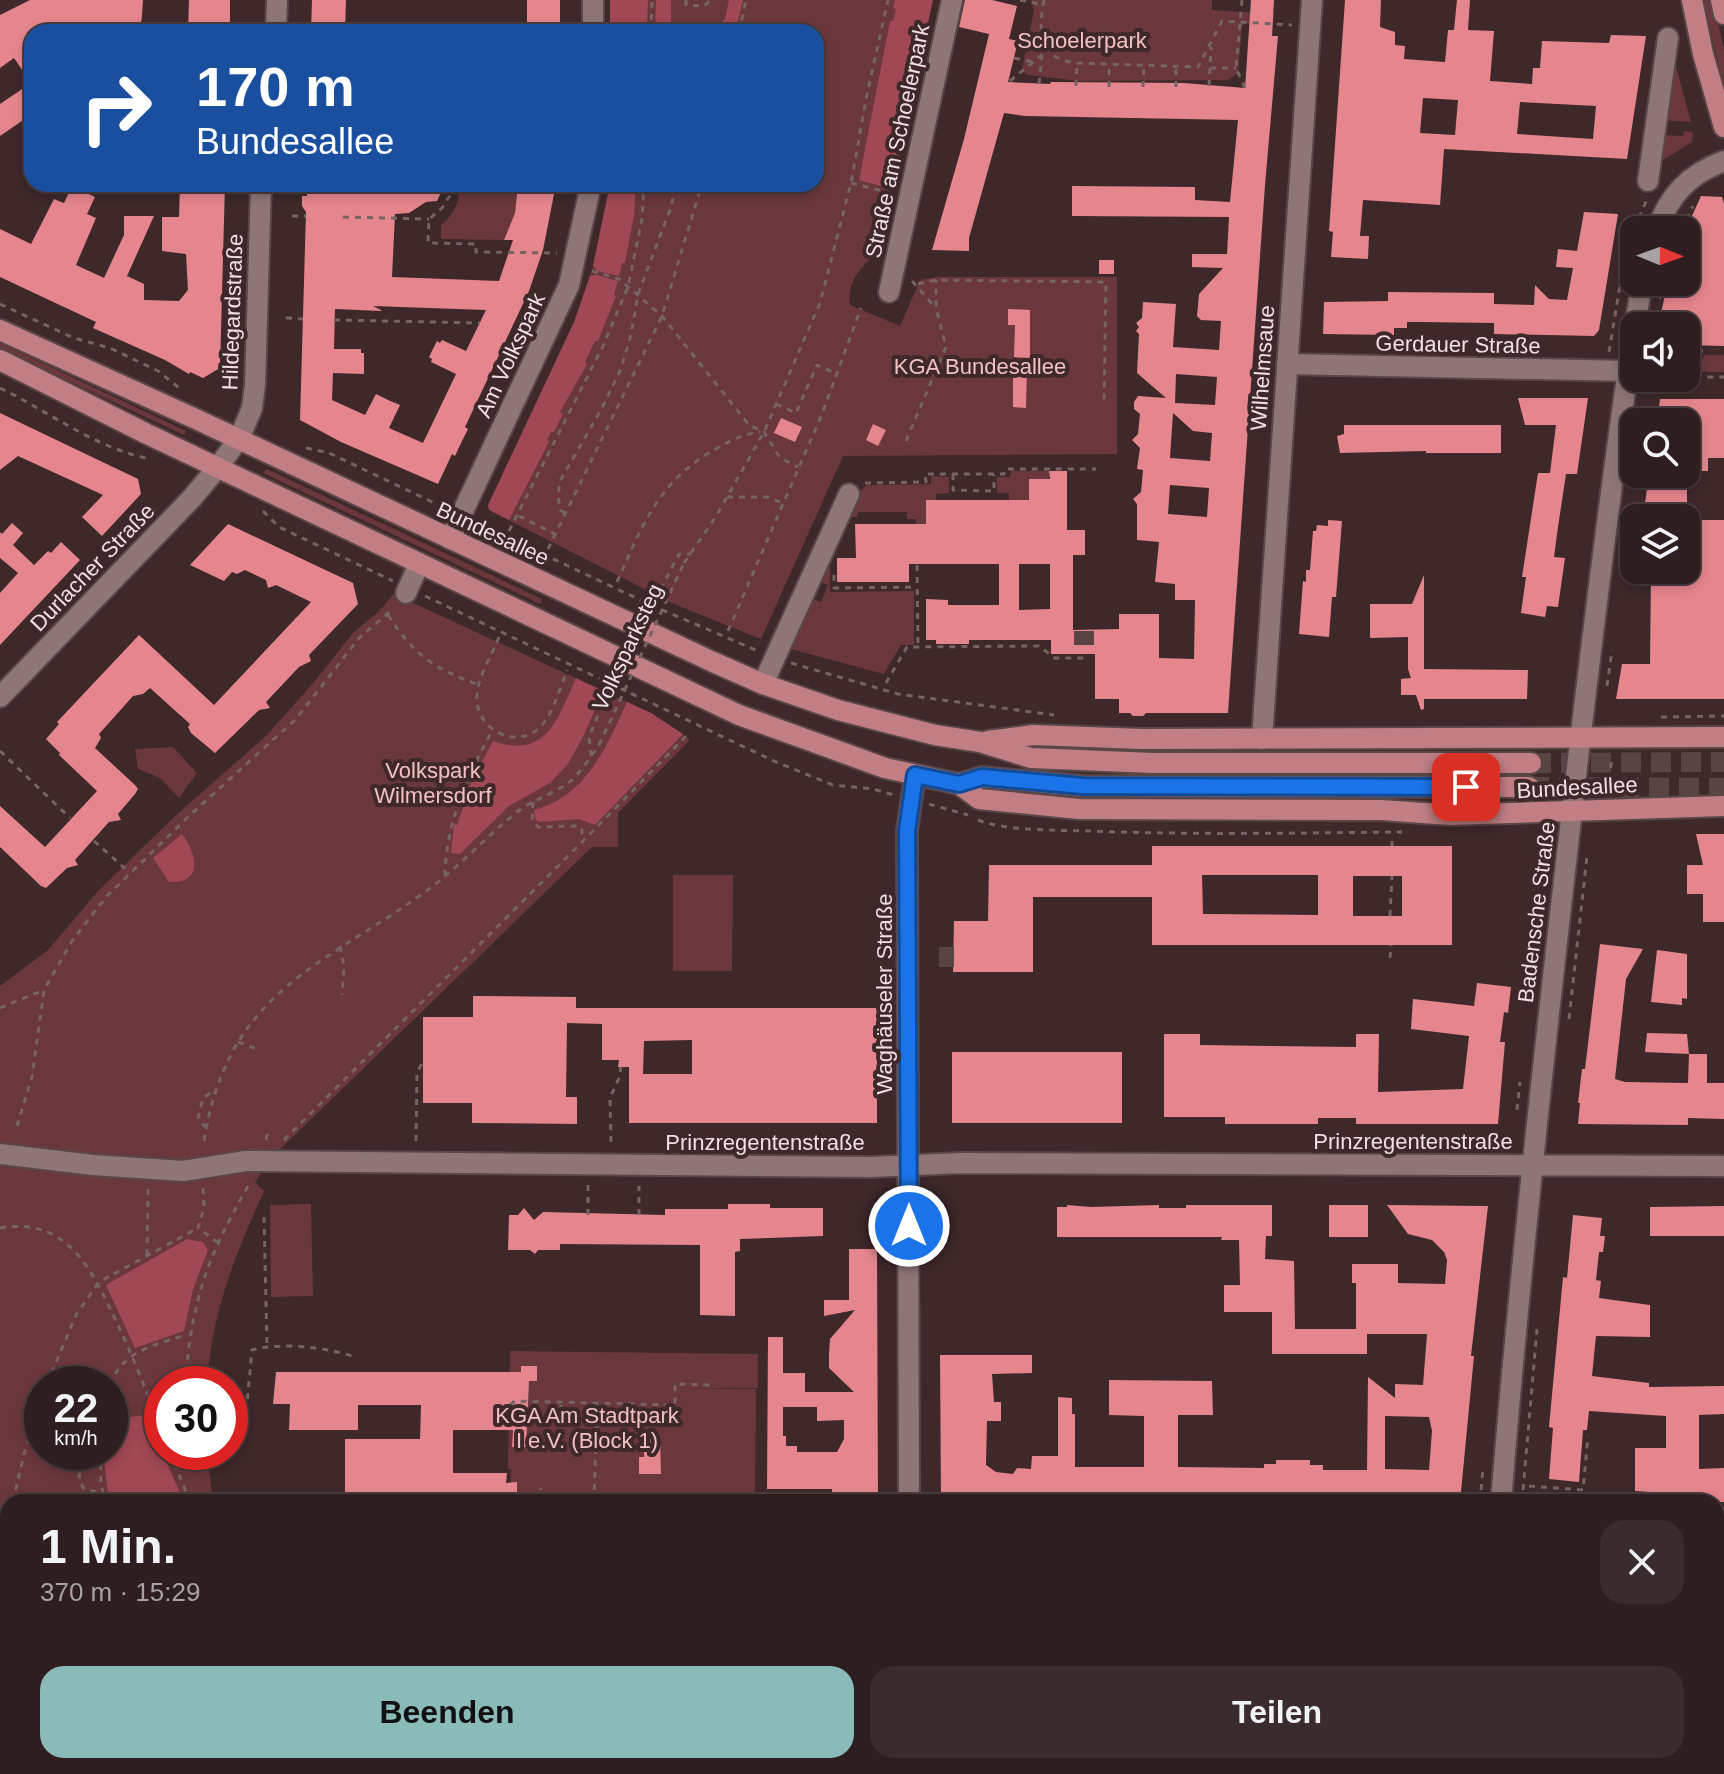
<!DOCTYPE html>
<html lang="de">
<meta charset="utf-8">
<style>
body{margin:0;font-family:Helvetica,sans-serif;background:#3a2b2c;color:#f1f3f6;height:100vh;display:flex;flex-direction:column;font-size:30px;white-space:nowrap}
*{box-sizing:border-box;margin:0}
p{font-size:26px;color:#a7a2a4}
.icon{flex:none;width:44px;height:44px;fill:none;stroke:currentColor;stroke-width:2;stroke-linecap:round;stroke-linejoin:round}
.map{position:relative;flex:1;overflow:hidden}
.sheet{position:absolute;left:0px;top:1494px;width:1724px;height:280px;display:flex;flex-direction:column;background:#2e1e1f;border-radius:24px 24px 0 0;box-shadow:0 4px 12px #0003,0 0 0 2px #493c3d}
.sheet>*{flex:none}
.guide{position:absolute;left:24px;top:24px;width:800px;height:168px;border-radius:24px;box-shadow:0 4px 12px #0003,0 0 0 2px #493c3d;background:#1a4fa0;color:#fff;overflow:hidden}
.needle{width:52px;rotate:91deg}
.buttons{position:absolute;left:1620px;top:216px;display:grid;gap:16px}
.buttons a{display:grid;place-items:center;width:80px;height:80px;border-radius:16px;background:#2e1e1f;box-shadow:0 4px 12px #0003,0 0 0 2px #493c3d;font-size:40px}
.speed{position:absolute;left:24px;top:1366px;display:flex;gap:16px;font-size:40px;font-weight:700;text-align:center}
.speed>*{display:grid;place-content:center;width:104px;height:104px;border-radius:50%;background:#2e1e1f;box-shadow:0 4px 12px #0003,0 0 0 2px #493c3d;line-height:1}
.speed small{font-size:20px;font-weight:400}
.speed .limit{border:12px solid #d22;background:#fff;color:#111}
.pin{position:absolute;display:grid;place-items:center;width:68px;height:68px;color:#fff;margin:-34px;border-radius:16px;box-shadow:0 4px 12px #0006}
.me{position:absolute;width:88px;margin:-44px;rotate:0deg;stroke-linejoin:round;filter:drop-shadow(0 0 6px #0008)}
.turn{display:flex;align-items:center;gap:28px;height:168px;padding:0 40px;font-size:36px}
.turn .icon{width:104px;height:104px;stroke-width:2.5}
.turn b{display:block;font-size:56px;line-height:68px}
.round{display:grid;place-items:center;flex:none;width:84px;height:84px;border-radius:24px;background:#3a2b2c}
.headline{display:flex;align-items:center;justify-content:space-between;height:136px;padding:0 40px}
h1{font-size:48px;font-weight:700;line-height:60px}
.action{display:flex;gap:16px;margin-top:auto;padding:16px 40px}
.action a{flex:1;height:92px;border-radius:24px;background:#8bbbb9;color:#111;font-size:32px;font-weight:700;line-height:92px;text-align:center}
.action a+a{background:#3a2b2c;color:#f1f3f6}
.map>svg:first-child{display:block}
</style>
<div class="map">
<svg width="1724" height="1774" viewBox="0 0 1724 1774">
<rect width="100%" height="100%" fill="#3e2829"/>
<path fill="#6a373c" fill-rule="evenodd" d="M610,0H933L877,253C860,268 847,281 850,305L900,326L920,280L937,277H1117V454L843,456L761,639L674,604L489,510L575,322L593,266L610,184H816V32H610Z
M1031,0H1212V10L1274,14L1273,25L1246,23L1242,26L1238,73L1228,80L1079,81L1027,75L1022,69L1034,10Z
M1703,0H1713L1724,50V87Z
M1670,44L1691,122L1661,120Z
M1684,131L1693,132L1692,142L1655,165L1659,135L1683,136Z
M460,184H518L515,213L504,240L441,239V225C456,213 459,202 460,184Z
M0,343L186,431L184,435L0,349Z
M1686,355H1701L1703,359L1704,355H1724V372H1698V359H1686Z
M267,469L542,599L540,604L263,473Z
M1011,471H1049V479H1029V510H1009V493H997V477H1010Z
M931,476L949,477V493L936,494V500L926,524H916V519H907V512H858L857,517H844L855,495L867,485L931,484Z
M830,564V592L914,591V645H901L884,674L787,648L810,598L821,602L828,585L816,580L823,567Z
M394,594L651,713L690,740L618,813V847H592L274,1155L255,1182L264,1191C235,1256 212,1311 207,1384H162V1452H207L213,1502H8V1766H674L666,1774H0V986L48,950L98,891L174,817L266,736L314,682L353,633L378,612ZM42,1384H110V1452H42Z
M173,747L197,773L179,798L160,778L138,769L135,749Z
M673,875H733L732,971H673Z
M311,1204L313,1296L271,1297L270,1205Z
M510,1351L758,1354V1388H676L756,1389L755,1502H510L511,1469H508Z
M911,1766H1269V1774H911Z"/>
<path fill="#a04853" d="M610,0H648L647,32H610Z
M656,0H671V32H655Z
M729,0H743L737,24L731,32H714L725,19Z
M895,0H933L892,189L859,180L890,21H893L896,9L893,8Z
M610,184H636L634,215L625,263H622L619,276L597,271L593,266Z
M596,275L618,281L614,295L616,296L598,341H595L585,362L587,364L560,412L563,414L554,432H551L547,440L549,442L509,520L489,510L488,505L574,322L590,276Z
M576,678L603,691L584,735L568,764L550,783L509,806L460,854L451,853L454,824L457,825L466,800L463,798L493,741C547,760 558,718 576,678Z
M627,702L651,713L683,734L595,825L579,819L539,822L535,819L534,810C586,796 606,748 627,702Z
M182,834C197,853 204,884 169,882L153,858Z
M187,1239L203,1242L208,1250L193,1289L184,1331L135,1348L106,1285Z
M149,1415L162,1452L184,1502H109L103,1452H110V1419Z"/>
<path fill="#e5868e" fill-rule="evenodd" d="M30,0H143L142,15L141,24H80L48,32H32V114L0,136V104L31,83L14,58L0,68V15Z
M189,0H230V32H188Z
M312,0H346L345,32H311Z
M527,0H560V32H527Z
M965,0H992L1017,6L1009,39L1018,41L1008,82L1050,84L1051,82L1184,83L1245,88L1251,0H1274L1272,36H1278L1265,185L1228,713H1146L1143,716H1133L1130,713H1119V699H1095V654H1051V640H969V644H936V640H926V599L948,600V605H999V564H909V582H837V558H856L855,524H926V500H1029V479H1050L1049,471H1067V530H1085V555H1073V630L1119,629V614H1159V658L1194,659L1195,600H1175V584L1155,582L1159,542L1137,540V504L1133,499L1141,492L1143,470L1137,469L1140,448L1132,440L1138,434L1140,414L1134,409V402L1138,396L1166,398L1137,373L1139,334L1136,331L1139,327L1136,323L1142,318L1143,302L1176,304L1173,347L1219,350L1221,321L1201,320L1197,316L1199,294L1223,268L1192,267V254H1227L1229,217L1072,216V186L1195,187V200L1230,202L1238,120L1025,116L1004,113L969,238V251L932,250L964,139L989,34L959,27ZM1176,374L1217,377L1215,405L1175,403ZM1173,413L1193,431L1212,433L1210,461L1170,458ZM1170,485L1209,488L1207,517L1168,514ZM1019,564H1050V609L1019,610Z
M1345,0H1381L1380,27L1395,32V45L1405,46L1404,59L1445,62L1448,30H1454L1457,0H1470L1468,30L1494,31L1490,81L1532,84L1533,68H1540L1542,41L1609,43L1611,35L1646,36L1627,159L1444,149L1440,205L1363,200L1360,236H1369L1368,259L1331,257L1333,232L1329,231ZM1423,98L1458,100L1455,135L1420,133ZM1520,102L1596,106L1593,139L1517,134Z
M180,184H225L220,368L203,378L190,372L189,374L165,360L93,328L96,322L0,277V229L31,244L54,199L64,203L72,186L95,197L87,214L96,218L76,265L104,278L124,235V216H154L127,276L144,284V300L179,301L188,290L186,254L162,251V217H179Z
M307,184H445L437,201L426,202L409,213L395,214L392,277L499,281L513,240H504L515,213L518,184H556L543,250L529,291L465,427L468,429L462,441L455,456L452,454L438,484L341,442L300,420L306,212L302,206V196H307ZM373,306L486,310L466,351L442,340L440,343L437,341L429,357L432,359L431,362L456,374L423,443L389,428L400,405L388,400L376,394L365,415L332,400L333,373L364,374V353H361V349H334L335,309L383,311Z
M1701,196L1722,197L1724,204V346L1686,345V326H1658L1668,282H1686V229Z
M1584,212L1618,214L1599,330L1594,336L1494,334V323L1420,322H1407V328H1394V335L1323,334L1324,302L1388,301V292L1494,293V304L1534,305L1535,285L1549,299L1567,300L1573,268L1556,267L1558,249L1577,251Z
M1099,260H1114V274H1099Z
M1008,309L1030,310V358L1014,357L1015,325H1008Z
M993,360L1027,362L1026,408L1013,407V376L993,375Z
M1518,398H1588L1577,474H1566L1558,527L1554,557L1565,558L1558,607L1547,606L1545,617L1521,613L1526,577H1522L1538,473H1550L1556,425H1525Z
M1660,399H1724V458H1708V471H1686V422H1657Z
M0,413L138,479L141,494L102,536L82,517L103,495L18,456L0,470Z
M781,418L802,427L795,442L774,433Z
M873,424L886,430L878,446L866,440Z
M1344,425H1501V453H1426V451L1340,453L1337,436L1344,434Z
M1649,474H1687V518H1643Z
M1328,520L1342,521L1336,597H1332L1329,637L1299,634L1303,581L1306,582V570H1310L1313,531H1316L1317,525L1328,526Z
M1686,520H1724V699H1616L1622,664H1650L1651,570H1686Z
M12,523L23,533L13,545L34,565L48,551L51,553L61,542L80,560L0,645V593L18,573L0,558V532L2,534Z
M228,524L353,583L358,604L309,655L311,661L299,667L266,702L270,708L259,710L215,753L191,733L188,727L190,724L150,688L143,694L133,696L99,734L101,738L95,748L135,785L138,789L135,794L118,814L121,820L109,822L75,860L78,865L67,868L46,888L41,886L0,847V806L45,847L97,791L59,755L60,753L46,739L59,724L57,722L139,635L214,705L311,602L276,585L268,588L266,580L245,570L237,574L232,572L224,581L190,565Z
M1424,575V669L1528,670L1527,699H1424V709L1421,710L1416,695H1401V679L1411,678L1408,669V637L1370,638V604H1412Z
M1696,834H1724V922H1703V894H1687V865H1703Z
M1152,846H1452V945H1152V897H1033V972H953L954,921H988L989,865H1152ZM1202,875H1318V915L1203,914ZM1353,876H1402V916H1353Z
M1600,944L1643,949L1626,979L1615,1079L1625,1082L1688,1083L1689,1054H1707V1083H1724V1119L1688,1118V1125L1578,1124L1580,1103H1578L1582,1069H1585Z
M1657,950L1687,954V999L1682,998V1005L1651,1002Z
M1477,983L1511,987L1508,1013L1504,1012L1500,1042H1505L1498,1124H1356V1118H1318V1124H1225V1117H1164V1034H1200V1045L1356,1047V1034H1379L1378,1092L1463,1089L1469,1036L1411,1029L1413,999L1474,1006Z
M473,996L576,997V1008H877V1123H629V1067H618L619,1060H602V1024L567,1023L566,1097H577V1124L472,1123V1103H423V1017H473ZM692,1040V1074H643L644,1041Z
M1647,1033L1687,1034L1689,1054L1645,1052Z
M952,1052H1122V1123H952Z
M728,1204H770V1208H823V1236L740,1239V1251L735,1252V1316L700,1315V1245L560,1244V1250H538L535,1254L530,1250H508L509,1215H518L524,1208L534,1220L543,1212L665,1215V1209H728Z
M1067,1205L1091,1207L1159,1205V1208H1186V1205H1272V1236H1266L1265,1259L1294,1261L1295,1329H1356V1283H1352V1264H1398V1283L1445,1284L1447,1260L1444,1252L1432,1240L1408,1234L1387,1205L1488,1206L1471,1356H1474L1460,1502H1367V1499H1323V1495L1263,1494V1498H1213L1212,1502H941L940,1355H1032V1373L992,1374L994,1402H1001V1421H987L986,1465L996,1472L1013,1474L1017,1468L1031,1469L1032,1456H1058V1397L1072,1398V1414H1075V1467H1144V1416L1109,1415V1380L1212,1381L1213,1415H1178V1467L1264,1468V1464H1276V1460H1310V1465H1323V1470H1367L1368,1377L1395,1398V1384L1423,1385L1427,1334H1367V1354H1272V1312H1224V1285H1240L1239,1240H1221L1222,1237H1057V1207H1067ZM1385,1416L1429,1417L1432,1431L1429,1470L1385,1469Z
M1329,1205H1368V1237H1329Z
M1724,1206V1236H1650V1207Z
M1573,1215L1602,1218L1600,1236H1605L1603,1252H1599L1596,1280L1601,1281L1599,1298L1650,1305V1337L1596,1336L1592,1376L1649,1383V1387L1724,1386V1414L1699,1415V1469L1724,1468V1502H1650V1492L1635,1491V1448H1666V1416L1589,1411L1587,1430H1583L1579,1482L1549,1479L1553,1428L1549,1427L1563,1277L1567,1278Z
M849,1249H877L878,1502H832V1489H767L768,1337H783V1373H805V1392H854L829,1368V1354L830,1339L855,1310L824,1316V1300H849ZM783,1407H817V1421L844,1420V1439L837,1452H797V1446H786V1436H783Z
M521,1366H537V1381H529L526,1447H512L513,1430H453V1473H507L506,1483L517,1482V1502H345V1439H420L421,1405H358V1430H289L290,1404H273L276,1372H521Z
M644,1439H660L661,1474H639V1457H644Z"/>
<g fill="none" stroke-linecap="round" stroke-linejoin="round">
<path stroke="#594445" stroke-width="20" stroke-dasharray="20 10" stroke-linecap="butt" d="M1084,631V645
M939,957H954"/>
<path stroke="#594445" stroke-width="20" stroke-dasharray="20 10" stroke-linecap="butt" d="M1531,763L1724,762
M1529,787L1724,788"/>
<g stroke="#594648" stroke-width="24">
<path id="minor" d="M593,0V32
M276,32L277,0
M1648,181L1668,38
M1657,230C1669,195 1689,174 1724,161
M889,292L952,0
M1635,326L1642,282
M1287,364L1628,371
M450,539L569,285L591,184
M406,593L419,564
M763,684L849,494
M0,697L192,498L217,468L239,439L252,408L255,385L261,184
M1262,739L1312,0
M0,1154L93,1165L183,1171L246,1161L871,1167L960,1163L1724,1166
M909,1502L907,831L915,775
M1501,1502C1519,1277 1544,1052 1570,828C1589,662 1609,495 1634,330
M1716,1545H1724
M705,1774L712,1766
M1475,1774L1476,1766"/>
</g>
<g stroke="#594648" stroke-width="24">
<path id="major" d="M1692,0L1703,54L1724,127
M1721,0L1724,14
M0,330L198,420L713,662L763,684L838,710L935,735L980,742L1031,758L1153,763H1531
M0,360L145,433L739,715L885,768L959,784L982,777L1083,786L1529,787
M988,741L1033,735L1142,739L1724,737
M959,784L979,799L1079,809L1381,810L1451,815L1724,806"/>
</g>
<path stroke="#776364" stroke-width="3" stroke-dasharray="6 6" stroke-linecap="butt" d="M686,0V5L704,6L711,0
M1020,0L1043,5
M1044,0C1038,33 1038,59 1077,63L1198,67L1222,21L1292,25
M1242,0L1236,68L1245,88
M651,32L652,0
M739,32L746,0
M1014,58L1033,62
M1210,68H1236
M1010,81L1048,50
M1039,84L1042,56
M1076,86L1077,63
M1209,86L1211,47
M1109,87V64
M1143,87L1144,65
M1176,87V66
M851,183L890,193
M449,184L451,194L442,208L429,219L428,243L476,244V252L557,253
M292,216H306
M343,217L429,219
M1634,229L1647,199
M1681,230L1693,206
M592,271L619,279L662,316L749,425L764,432L780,458L798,467
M912,281L936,308
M918,284L936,280L1106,282L1104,404
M1660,299L1664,282
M0,304L74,338L110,348L158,371L183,391
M286,318L303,319
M334,320L480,323
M1690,351H1703
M1609,352L1623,267L1634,230
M1686,370L1694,377H1724
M0,388C50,412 96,449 151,459
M776,404L796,413L817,365L837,374
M906,441L946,347L936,308V280
M306,448L329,453L445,508
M953,474V490L994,491V475
M865,483L926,482L925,474H1004L1005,469H1096
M727,497H768L782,503
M263,511L279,527L393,581
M565,513L560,510L558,495L560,481L602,408L621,369L631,335L638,294L671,207L676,184
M519,516L555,534
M477,523L653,606L758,651
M509,531L603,346L628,287L642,219L644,184
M548,549L662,316L702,184
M684,563L715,518L764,432L820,303L851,183L867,94L888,0
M917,565L918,647
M834,575V588L917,587
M617,582C642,526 658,482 714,450C730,441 742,434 760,432
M425,596L776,762L833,785L873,789L894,795
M655,600L679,554H691
M388,615C413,654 434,669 479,685
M728,631L822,414L861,308
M499,637C492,655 478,676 477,695C474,729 517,752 541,726C554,712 560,687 567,670
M791,663L898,694L1054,715
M886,683L907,647L1039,646L1055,658H1084
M1607,686L1612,650
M1661,717L1724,716
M0,751L70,818
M591,756L589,737L609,689
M1608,792L1612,756
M533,802L532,821L538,827L579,826L582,830V840
M929,804L968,815
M978,820C1005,831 1058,830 1088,831C1192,835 1297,833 1402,832
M94,841L130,873
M1392,846V841
M445,876C446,821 467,778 492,731
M1390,916L1392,876
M340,946L344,966L342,995
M1390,958L1391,945
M0,1008L44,990
M1569,1019L1587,856
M238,1042L257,1049
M1517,1110L1520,1082
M17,1126L32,1077L44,990L72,941L106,897L189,816L296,719L359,638L393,609
M206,1128L198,1118L203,1098L215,1090
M266,1140L268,1130
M284,1140L605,819L690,732
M204,1141C228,990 321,968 429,889C460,866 486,837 516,813C531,800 552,795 568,783C580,774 590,757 599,745
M416,1141L417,1073L423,1061
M611,1142L610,1098L619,1078L621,1067
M203,1188L204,1208L198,1228L217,1242
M588,1215V1185
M639,1215V1186
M264,1217L267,1346
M0,1228C69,1216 93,1273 117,1323C134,1359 148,1395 162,1432
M147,1255L148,1187
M47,1384L76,1315L99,1282L198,1228
M185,1384C192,1300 206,1260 248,1186
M110,1385C122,1351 156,1344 187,1335
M510,1405L515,1401L675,1405V1384L710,1385
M560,1423L561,1402
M244,1435L252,1350C282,1342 325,1347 355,1357
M100,1452L101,1484L105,1502
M173,1452L172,1457L190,1502
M99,1461L86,1464C77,1471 78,1480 84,1489L102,1493
M1529,1486L1583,1490L1588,1436
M189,1497L201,1502
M13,1502L24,1454L42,1397
M540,1502L541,1488
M594,1502L597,1403
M1480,1502L1483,1468
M1522,1502L1537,1329
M0,1564L8,1530
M0,1723L8,1745
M12,1766L13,1774
M127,1766L134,1774
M309,1766L314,1774
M339,1766L345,1774
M520,1766V1774
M120,1774L121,1766
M209,1774L211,1766
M1453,1774L1454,1766
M1499,1774L1500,1766"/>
<use href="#minor" stroke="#8f7576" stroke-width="20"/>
<use href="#major" stroke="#c17f84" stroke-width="20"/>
<path stroke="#776364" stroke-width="3" stroke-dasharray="6 6" stroke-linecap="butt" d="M599,745L684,563"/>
</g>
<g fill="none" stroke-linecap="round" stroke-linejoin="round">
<g stroke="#114b97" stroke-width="20">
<path id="route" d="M909,1226L907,831L915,775L959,784L982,777L1083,786L1466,787"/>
</g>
<use href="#route" stroke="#1a73e8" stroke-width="14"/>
</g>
<g text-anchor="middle" stroke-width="8" stroke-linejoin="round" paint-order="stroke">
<g font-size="22" fill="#f2c0c2" stroke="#3e2829">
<text x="1082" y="48">Schoelerpark</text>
<text x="980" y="374">KGA Bundesallee</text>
<text x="433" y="778">Volkspark<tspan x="433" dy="25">Wilmersdorf</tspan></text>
<text x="587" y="1423">KGA Am Stadtpark<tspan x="587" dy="25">I e.V. (Block 1)</tspan></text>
</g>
<g font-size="22" fill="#efe0e1" stroke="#3e2829">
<text transform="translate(897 141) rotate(-78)" y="8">Straße am Schoelerpark</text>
<text transform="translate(232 312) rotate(-88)" y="8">Hildegardstraße</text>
<text transform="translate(1458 344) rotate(1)" y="8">Gerdauer Straße</text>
<text transform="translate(510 355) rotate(-65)" y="8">Am Volkspark</text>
<text transform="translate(1262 368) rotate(-86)" y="8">Wilhelmsaue</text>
<text transform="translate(493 533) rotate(25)" y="8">Bundesallee</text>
<text transform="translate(92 567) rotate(-46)" y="8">Durlacher Straße</text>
<text transform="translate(627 647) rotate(-65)" y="8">Volksparksteg</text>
<text transform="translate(1577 787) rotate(-3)" y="8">Bundesallee</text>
<text transform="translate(1536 912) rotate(-83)" y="8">Badensche Straße</text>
<text transform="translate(884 994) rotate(-90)" y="8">Waghäuseler Straße</text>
<text x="1413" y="1149">Prinzregentenstraße</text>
<text x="765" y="1150">Prinzregentenstraße</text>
</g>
</g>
</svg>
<div class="buttons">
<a><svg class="needle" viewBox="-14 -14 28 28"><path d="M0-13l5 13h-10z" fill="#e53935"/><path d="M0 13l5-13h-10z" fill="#a7a2a4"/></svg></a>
<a><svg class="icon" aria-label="sound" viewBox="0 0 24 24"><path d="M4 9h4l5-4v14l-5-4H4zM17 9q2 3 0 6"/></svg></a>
<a><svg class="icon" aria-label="search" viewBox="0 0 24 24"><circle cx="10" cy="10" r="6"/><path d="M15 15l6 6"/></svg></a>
<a><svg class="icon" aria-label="layers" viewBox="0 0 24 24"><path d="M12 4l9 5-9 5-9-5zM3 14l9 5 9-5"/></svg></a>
</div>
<div class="speed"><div>22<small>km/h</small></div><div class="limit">30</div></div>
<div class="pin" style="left:1466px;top:787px;background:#d93025"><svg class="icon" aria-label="arrive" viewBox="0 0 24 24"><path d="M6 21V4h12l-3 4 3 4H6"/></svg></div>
<svg class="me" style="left:909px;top:1226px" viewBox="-20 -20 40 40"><circle r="17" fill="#1a73e8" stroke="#fff" stroke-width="3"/><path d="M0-11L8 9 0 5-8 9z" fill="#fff"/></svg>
<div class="guide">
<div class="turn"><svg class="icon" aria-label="right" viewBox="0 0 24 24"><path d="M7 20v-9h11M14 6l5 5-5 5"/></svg><div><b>170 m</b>Bundesallee</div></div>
</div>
<section class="sheet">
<div class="headline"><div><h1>1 Min.</h1><p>370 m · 15:29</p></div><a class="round"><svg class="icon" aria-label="close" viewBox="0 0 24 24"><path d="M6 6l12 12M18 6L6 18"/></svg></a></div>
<div class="action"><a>Beenden</a><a>Teilen</a></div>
</section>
</div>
